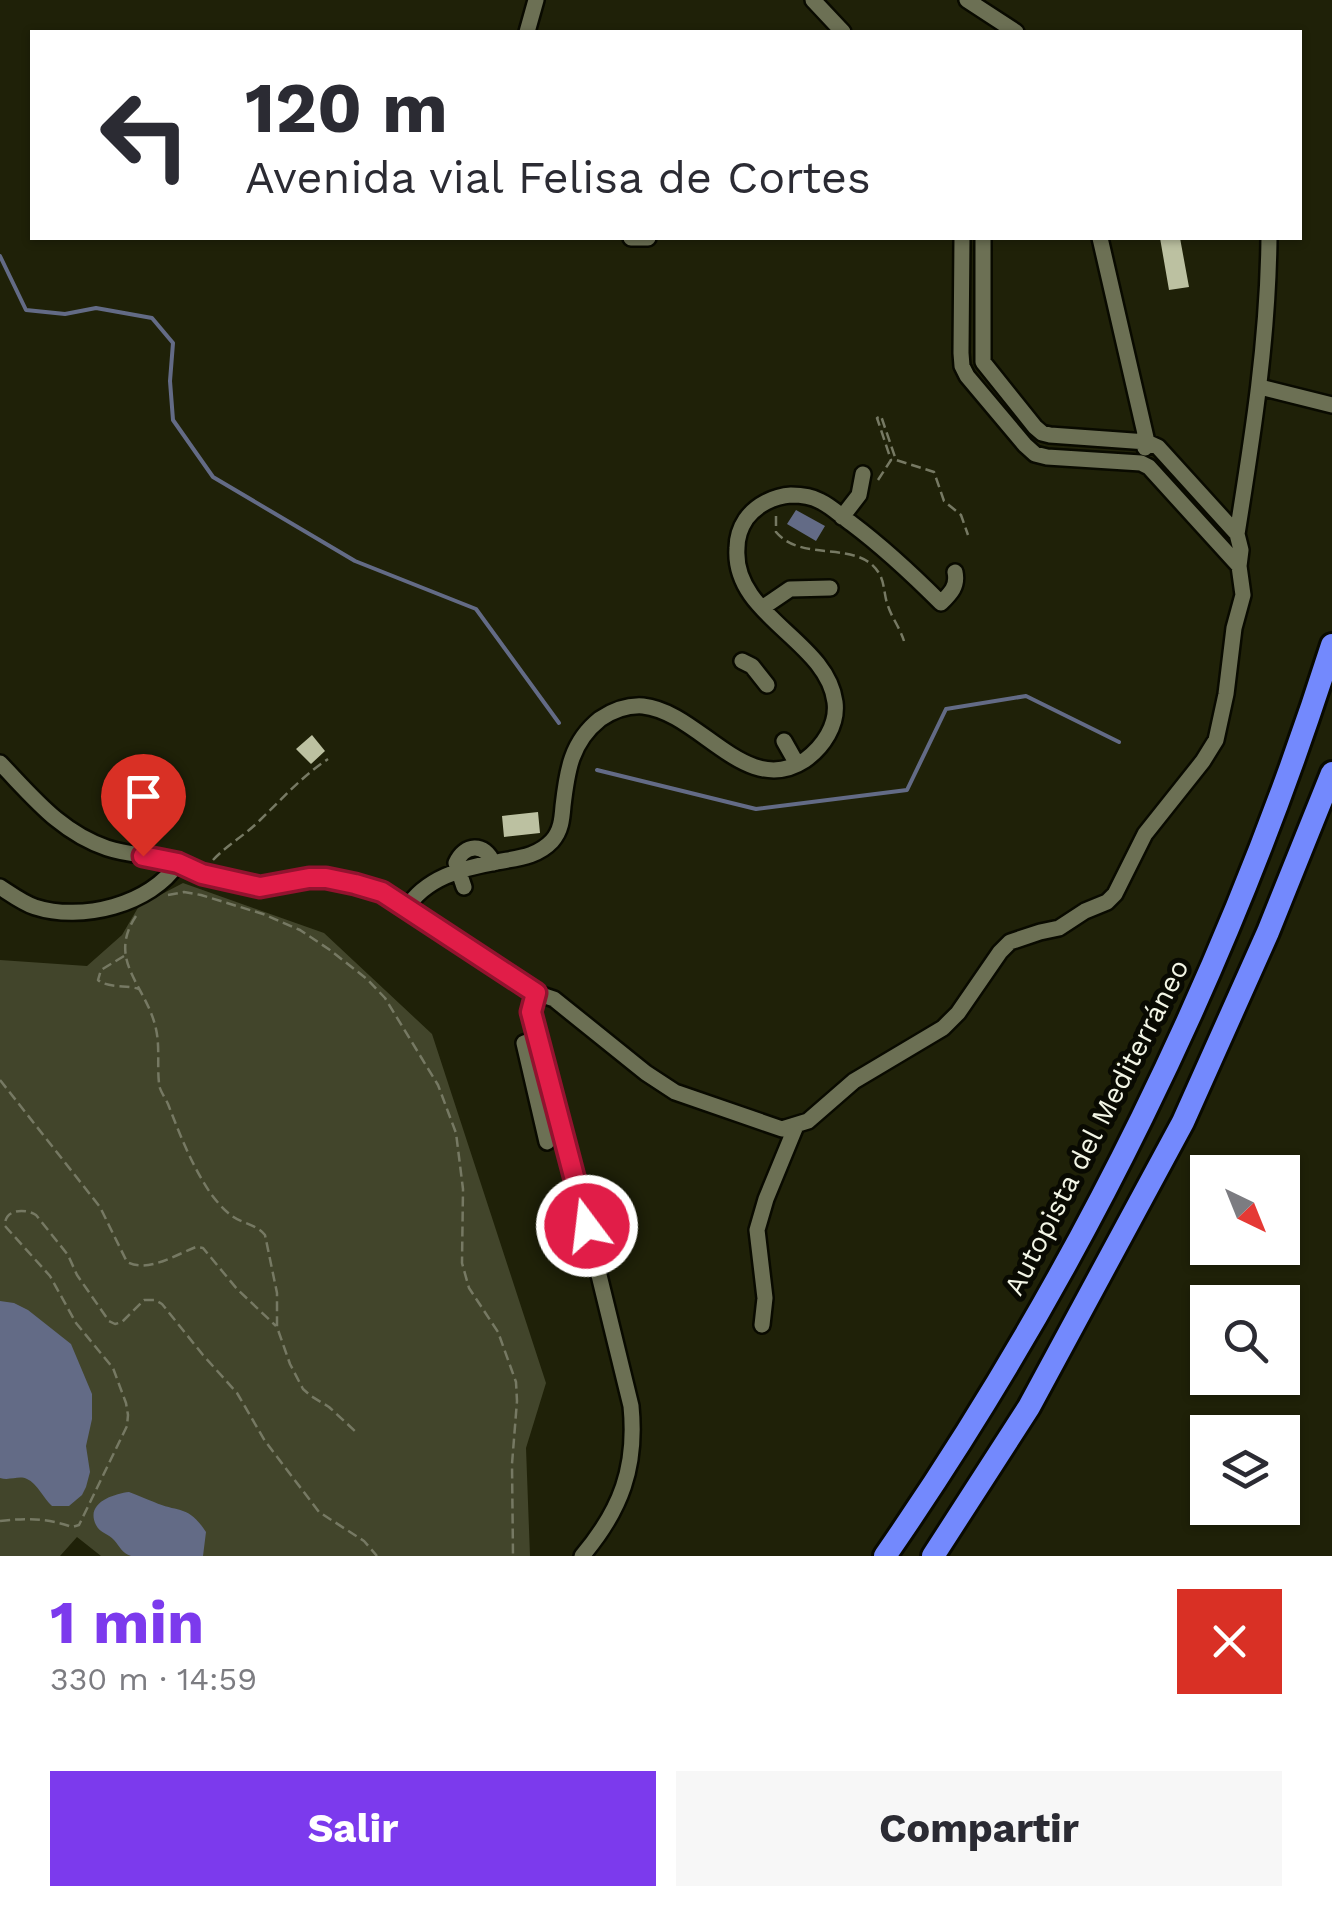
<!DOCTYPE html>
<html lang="es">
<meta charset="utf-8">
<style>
body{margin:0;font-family:"Work Sans",sans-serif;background:#f7f7f7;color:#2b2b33;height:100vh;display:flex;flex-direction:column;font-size:38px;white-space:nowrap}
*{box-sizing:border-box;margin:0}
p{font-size:32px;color:#7c7c81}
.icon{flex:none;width:55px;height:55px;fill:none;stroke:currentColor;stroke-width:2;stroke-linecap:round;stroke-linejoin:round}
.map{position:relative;height:1556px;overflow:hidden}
.side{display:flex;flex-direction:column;background:#fff;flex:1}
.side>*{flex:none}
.top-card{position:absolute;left:30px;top:30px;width:1272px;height:210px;border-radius:0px;box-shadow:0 2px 8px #0004;background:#fff;color:#2b2b33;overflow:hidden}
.needle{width:65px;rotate:137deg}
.tools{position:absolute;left:1190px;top:1155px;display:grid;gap:20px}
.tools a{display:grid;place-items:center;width:110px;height:110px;border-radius:0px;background:#fff;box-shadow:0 2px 8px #0004;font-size:50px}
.pin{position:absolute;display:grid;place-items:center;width:85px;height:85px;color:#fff;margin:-102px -42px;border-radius:50% 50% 50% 0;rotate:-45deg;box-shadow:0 0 10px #0007}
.pin .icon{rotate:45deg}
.me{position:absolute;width:110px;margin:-55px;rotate:345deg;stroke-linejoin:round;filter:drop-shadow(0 0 8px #0008)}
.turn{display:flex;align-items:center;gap:35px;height:210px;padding:0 50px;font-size:45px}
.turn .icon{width:130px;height:130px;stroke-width:2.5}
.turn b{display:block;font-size:70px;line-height:85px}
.round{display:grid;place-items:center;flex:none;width:105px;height:105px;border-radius:0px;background:#f7f7f7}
.head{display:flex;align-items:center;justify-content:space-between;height:170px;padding:0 50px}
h1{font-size:60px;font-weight:700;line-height:75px;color:#7c3aed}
.button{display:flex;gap:20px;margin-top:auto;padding:20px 50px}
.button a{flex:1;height:115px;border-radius:0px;background:#7c3aed;color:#fff;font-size:40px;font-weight:700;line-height:115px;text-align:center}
.button a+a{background:#f7f7f7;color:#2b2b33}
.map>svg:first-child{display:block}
</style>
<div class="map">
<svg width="1332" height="1556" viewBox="0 0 1332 1556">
<rect width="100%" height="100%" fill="#1f2108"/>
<path fill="#42452b" d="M183,883L324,933L432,1034L546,1383L526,1448L530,1556H101L77,1537L60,1556H0V960L87,966L122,935L139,906Z"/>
<path fill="#636b86" d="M796,510L825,526L816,541L787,524Z
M0,1301L14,1303L28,1310L71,1344L92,1394V1419L86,1446L90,1472L86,1487L82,1495L69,1506H52C44,1499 37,1483 27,1479C19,1475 10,1481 0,1478Z
M129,1492C138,1495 145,1499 154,1502C178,1513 188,1504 206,1532L203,1556C184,1556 148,1556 131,1556C122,1553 120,1547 114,1540C109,1534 100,1533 96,1525C85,1503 113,1494 129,1492Z"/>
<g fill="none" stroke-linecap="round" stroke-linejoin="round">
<path stroke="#636b86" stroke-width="4" d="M0,256L26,310L65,314L96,308L152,318L173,343L170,381L173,420L213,477L355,561L476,609L559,723
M597,770L756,809L907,790L946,709L1026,696L1119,742"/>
</g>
<path fill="#bcc1a1" d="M1160,238H1180L1189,287L1169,290Z
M312,735L325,751L311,764L296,749Z
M538,812L540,833L504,837L502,816Z"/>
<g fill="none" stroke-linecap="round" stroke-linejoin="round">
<g stroke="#090a00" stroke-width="20">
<path id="minor" d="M813,0L843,32
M967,0L1016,32
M527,32L536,0
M631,238H648
M962,238L961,353L962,366L967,376L1025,445L1035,454L1047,457L1141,463L1149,467L1239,566
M983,238V362L1035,427L1042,433L1050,435L1147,442L1158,447L1237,534
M1100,238L1144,429L1147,442L1145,448
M1260,387L1332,405
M842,517L859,495L863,474
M762,608L790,589L830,588
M742,661L752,666L767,685
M784,741L797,764
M0,763C33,797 60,832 107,848C131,856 158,855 182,864C203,873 240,888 262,887C278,886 293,880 308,878C333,876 359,885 383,892L536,993L554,999L646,1073L675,1092L782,1129L808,1121L854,1081L943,1028L958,1013L1000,952L1010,942L1040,932L1059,928L1085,911L1107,902L1115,894L1145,834L1203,761L1216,740L1226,694L1234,628L1243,595L1239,566L1241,550L1237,534C1253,434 1268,339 1269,238
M0,887C11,894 23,903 35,907C81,922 151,905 178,863
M464,887L456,863C464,844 485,842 493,863
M406,909C425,878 462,868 497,862C517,858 537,857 552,841C561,831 562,819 563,806C567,771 571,742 600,719C612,711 628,705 643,706C700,712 746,799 805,760C823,747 838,725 835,702C827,640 732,616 737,548C737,537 740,528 746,519C756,505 774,496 791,495C801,495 811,496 820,501C831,506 841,516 851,523C883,547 912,574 941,603C951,593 958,586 955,572
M536,993L531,1012L587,1226L631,1406C637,1467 621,1510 582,1556
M538,1038L524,1043L547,1142
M762,1325L765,1298L757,1230L766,1199L796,1126"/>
</g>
<g stroke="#090a00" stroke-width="28">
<path id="highway" d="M885,1556C1077,1278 1230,967 1332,645
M933,1556L1029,1407L1183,1122L1268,932L1332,773"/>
</g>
<path stroke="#767963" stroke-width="2.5" stroke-dasharray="10 5" stroke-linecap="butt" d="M878,480L891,460L877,418L881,416L896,460L934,472L944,501L961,515L968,535
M776,516V532C803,564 860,538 880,575C885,585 884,596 888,606C892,618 900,628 904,641
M213,860C226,846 242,837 256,824C280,801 301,777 328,759
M168,895L184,892L201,895L263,914L300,930L330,950L367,979L385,998L438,1085L456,1133L463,1189L462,1263L469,1288L498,1332L516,1382L517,1401L512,1464L513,1556
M136,916C106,961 147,986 156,1029C160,1047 157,1065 159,1083C159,1090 165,1097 168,1104C180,1135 192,1166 211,1194C217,1202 224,1210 232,1216C243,1224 256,1224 265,1235L277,1293V1327L290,1364L303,1389L311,1396L329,1407L356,1432
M124,956L101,970L98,980C107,988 127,985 139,989
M0,1080L100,1207L127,1262C148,1273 175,1255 196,1247L203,1248L237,1289L276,1326
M0,1521C26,1518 47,1518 72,1527L79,1525L127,1426L128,1415L126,1403L113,1368L76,1323L50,1276L5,1226C4,1209 25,1208 36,1215L68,1255L77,1275L109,1321L115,1324L122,1322L144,1300H155L162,1304L203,1355L237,1393L265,1441L319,1512L364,1541L377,1556"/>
<use href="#minor" stroke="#6c7054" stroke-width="15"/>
<use href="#highway" stroke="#7389fd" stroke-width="22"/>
</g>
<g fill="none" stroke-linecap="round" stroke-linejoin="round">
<g stroke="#92132f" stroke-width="25">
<path id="route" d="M143,856L178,863L202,874L260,887L309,878H326L355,884L382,892L536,993L531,1012L587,1226"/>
</g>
<use href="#route" stroke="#e11d48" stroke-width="18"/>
</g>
<g text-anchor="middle" stroke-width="10" stroke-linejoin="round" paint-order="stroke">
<g font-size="28" fill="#f2f5e5" stroke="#090a02">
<text transform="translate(1096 1127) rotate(-63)" y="10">Autopista del Mediterráneo</text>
</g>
</g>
</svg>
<div class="tools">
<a><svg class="needle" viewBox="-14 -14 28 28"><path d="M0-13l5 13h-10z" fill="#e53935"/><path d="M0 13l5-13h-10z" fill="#7c7c81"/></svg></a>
<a><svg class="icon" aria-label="search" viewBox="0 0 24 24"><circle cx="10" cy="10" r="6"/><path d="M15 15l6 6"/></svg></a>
<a><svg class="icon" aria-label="layers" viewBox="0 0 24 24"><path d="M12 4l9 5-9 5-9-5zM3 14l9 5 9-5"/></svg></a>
</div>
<div class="pin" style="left:143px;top:856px;background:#d93025"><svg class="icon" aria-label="arrive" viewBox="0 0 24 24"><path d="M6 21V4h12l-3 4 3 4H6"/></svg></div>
<svg class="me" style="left:587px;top:1226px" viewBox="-20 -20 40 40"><circle r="17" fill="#e11d48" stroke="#fff" stroke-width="3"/><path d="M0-11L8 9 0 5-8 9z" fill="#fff"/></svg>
<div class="top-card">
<div class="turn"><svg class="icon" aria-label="left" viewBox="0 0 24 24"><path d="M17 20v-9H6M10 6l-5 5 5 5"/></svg><div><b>120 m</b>Avenida vial Felisa de Cortes</div></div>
</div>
</div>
<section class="side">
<div class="head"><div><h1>1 min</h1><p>330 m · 14:59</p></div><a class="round" style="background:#d93025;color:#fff"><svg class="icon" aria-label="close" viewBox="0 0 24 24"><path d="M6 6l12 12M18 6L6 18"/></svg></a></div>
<div class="button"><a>Salir</a><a>Compartir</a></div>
</section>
